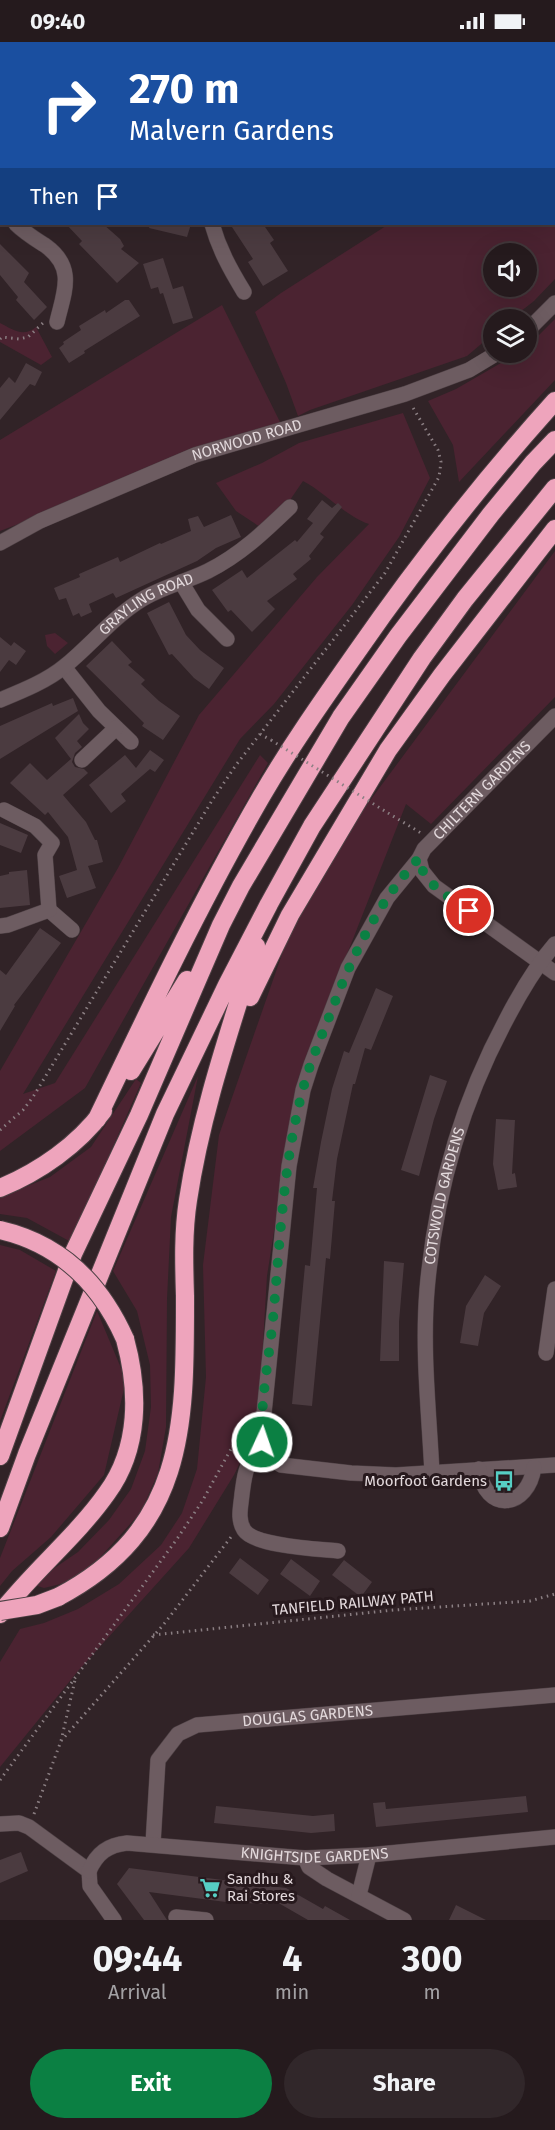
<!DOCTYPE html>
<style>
body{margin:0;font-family:"Fira Sans",sans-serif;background:#31272a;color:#f1f3f6;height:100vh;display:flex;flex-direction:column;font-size:22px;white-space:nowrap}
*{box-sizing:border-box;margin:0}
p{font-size:20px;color:#a3a1a4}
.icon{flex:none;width:33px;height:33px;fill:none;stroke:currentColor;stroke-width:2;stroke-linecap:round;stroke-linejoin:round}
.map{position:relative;height:1878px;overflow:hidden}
.sheet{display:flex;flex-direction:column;background:#251a1d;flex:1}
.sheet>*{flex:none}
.banner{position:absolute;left:0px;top:0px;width:555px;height:183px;box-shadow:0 6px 24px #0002,0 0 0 2px #42383b;background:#1a4fa0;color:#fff;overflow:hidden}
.buttons{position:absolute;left:483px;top:201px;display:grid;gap:12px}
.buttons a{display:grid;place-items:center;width:54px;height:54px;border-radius:50%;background:#251a1d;box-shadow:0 6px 24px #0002,0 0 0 2px #42383b;font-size:30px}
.pin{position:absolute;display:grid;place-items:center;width:51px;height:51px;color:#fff;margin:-26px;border:3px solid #fff;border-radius:50%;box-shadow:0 2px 6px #0007}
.me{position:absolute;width:66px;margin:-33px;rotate:3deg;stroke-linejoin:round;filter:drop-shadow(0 0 4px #0008)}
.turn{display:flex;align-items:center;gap:21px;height:126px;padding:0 30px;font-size:27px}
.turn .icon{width:78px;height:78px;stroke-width:2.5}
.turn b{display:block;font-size:42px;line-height:51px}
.then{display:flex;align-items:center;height:57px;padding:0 30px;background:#0003;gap:12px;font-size:22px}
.eta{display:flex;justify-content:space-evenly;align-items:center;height:102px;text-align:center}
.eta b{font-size:36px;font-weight:700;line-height:42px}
.primary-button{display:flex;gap:12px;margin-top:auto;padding:12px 30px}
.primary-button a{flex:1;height:69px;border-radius:36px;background:#0b8043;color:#fff;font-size:24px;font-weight:700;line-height:69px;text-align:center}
.primary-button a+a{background:#31272a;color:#f1f3f6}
.status{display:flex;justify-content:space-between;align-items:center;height:42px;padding:0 30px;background:#251a1d;direction:ltr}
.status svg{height:16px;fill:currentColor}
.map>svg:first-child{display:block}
</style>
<div class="status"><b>09:40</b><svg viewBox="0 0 49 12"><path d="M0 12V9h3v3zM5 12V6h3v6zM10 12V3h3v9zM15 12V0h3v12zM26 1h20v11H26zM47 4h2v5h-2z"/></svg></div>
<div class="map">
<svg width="555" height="1878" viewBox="0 0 555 1878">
<rect width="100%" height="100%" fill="#312327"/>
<path fill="#4b2331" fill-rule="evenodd" d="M555,75V237L534,259L511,277L494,278L493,292L467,314L310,368L298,374L286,341L255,270L281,251L389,182H554ZM494,212H526V244H494Z
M222,263L281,382L0,489V398Z
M555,277V338L459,440L453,403L428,359L456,347L518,311L526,310L527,305Z
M0,281C12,287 23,296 36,285L52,315L41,323L0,300Z
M403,371L430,436L399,495L352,563L274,662L240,697L23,1052L55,1041L260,713L268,721L85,1046L0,1109V1029L118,826L199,673L317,535L369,482C345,474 326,451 303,439L290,458L263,487L236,469L216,441L262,421L299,401Z
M555,509V655L431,782L406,762L298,1037L267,1234L258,1384L234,1433L189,1506L78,1629L0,1725V1620L20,1587L44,1581L78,1567L119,1542L161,1503L182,1471L197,1427L206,1335L203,1223L219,1093L288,895L363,768Z
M55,591L68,601L55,612L47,604L45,593Z
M198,1034L171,1175L167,1257L166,1385L158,1431L141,1470L95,1521L69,1540L44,1546L31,1542L78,1510L109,1478L131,1447L145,1409L151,1365L150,1323L137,1269L113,1229Z
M136,1037L141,1041L71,1200L27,1176L0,1172V1155L50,1135L91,1105Z
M0,1203L20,1208L56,1229L0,1379Z
M97,1269L126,1338L104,1433L51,1495L12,1529L0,1544V1516Z"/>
<path fill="#4b3b40" d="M66,182H103L120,197L124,204L121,207L139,221L117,241L79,202L82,199Z
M150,182H191L187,195L149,186Z
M230,182H263L274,198L270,201L288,229L263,244L248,220L253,217Z
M0,202L29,231L24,240L47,265L34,278L16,258L18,255L0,233Z
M163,216L173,247L183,244L193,276L173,282L163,251L160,252L158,245L151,247L143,222Z
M125,258H129L140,274L84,309L85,311L69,321L59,306L64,302L63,300L81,288L79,284L105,268L106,271Z
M26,321L42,330L35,344L30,342L0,378V346L9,335L15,341Z
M322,458L332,466L338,461L342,465L320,492L324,495L309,514L311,517L293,532L297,537L267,559L275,567L252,590L231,568L228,570L212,548L242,528L247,536L295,498L297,500L313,481L307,477Z
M231,473L241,495L216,506L197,519L116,556L113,551L89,562L92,570L81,575L79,571L73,574L66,556L59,558L54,546L80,535L79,532L118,515L120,520L160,501L161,502L191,489L188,477L198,474L204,485Z
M169,560L186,593L200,608L224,626L209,647L194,636L172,612L169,613L147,571Z
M0,595L11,604L14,600L26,609L16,623L9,618L0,630Z
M112,599L132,620L128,623L145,638L141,642L159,659L180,674L163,698L142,684L144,681L86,624Z
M73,656L78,669L0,717V684L52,661L53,664Z
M79,672L83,681L89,687L77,699L82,705L75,711L72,720L75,725L84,727L88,731L63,753L86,780L95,798H97L103,820L88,824L96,846L67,856L59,834L77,828L68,795L48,770L45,773L10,741L30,721L47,738L71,717L55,696Z
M150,708L164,718L155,730L150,727L121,752L126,759L111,771L89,743L125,713L136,726Z
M0,781L28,793L21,811L0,803Z
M27,828L30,863L0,866V834L9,832V830Z
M40,886L61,901L14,963L15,964L0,989V928L6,933Z
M376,946L393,954L371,1008L365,1006L355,1042H353L337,1117L332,1159H335L330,1217L326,1216L312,1364L292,1362L305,1223L310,1224L317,1146H313L321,1100L332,1047L344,1009L349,1011Z
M430,1033L447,1039L434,1077L419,1134L401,1128Z
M496,1077L515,1078L512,1132L515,1131L517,1145L498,1148L493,1122Z
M384,1219L404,1221L399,1280V1319H380Z
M485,1233L501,1244L484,1271L478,1304L460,1301L466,1264Z
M240,1516L269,1538L258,1553L229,1531Z
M291,1517L320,1539L310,1554L280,1532Z
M344,1518L372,1540L361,1555L332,1533Z
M526,1754L528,1770L376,1785L373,1761L385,1760L386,1767Z
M216,1764L313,1774L334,1772L335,1789L311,1791L214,1781Z
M21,1810L28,1829L0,1841V1818Z
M129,1826L286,1846L323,1867L325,1864L350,1878H308L268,1855V1862L226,1860L149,1850L167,1878H144L117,1842Z
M456,1863L486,1878H449Z"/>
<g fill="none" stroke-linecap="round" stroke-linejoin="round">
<g stroke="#4e4145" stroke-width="16">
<g id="minor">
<path d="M503,0L504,2"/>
<path d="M139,2L140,0"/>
<path d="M261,2V0"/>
<path d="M0,50L2,52"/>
<path d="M0,130L2,129"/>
<path d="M0,163L2,165"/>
<path d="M16,182C25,191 35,197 46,204C76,226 64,250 57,280"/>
<path d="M212,182C219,207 230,227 244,250"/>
<path d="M526,290L555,261"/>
<path id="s1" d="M0,501L40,479L195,413L405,352L469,328L499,310"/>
<path d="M181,540L198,568L227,597"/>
<path d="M64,625L99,669L131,700"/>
<path id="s2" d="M0,658C22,649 47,639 65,624C91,603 112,576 141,558C161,545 186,540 208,529C240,513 264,490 290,465"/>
<path d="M82,718L116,686"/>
<path d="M419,817L422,829L434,844L555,931"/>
<path d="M49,868L72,888"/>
<path d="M0,884L8,883L49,868L45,813L52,801L35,784L4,768"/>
<path d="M546,1311L555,1247"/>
<path id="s3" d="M263,1407L262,1391L289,1124L303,1048L311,1023L348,926L387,856L419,817L424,807L555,674"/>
<path d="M263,1407L271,1417L281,1423L351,1431L396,1433L555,1423"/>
<path d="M263,1407C245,1421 245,1430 242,1452C241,1464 237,1477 244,1488C254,1504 319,1507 338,1509"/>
<path d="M479,1427C485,1472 528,1467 534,1425"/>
<path id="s4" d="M432,1431C429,1370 422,1309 427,1248C435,1154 461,1062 506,978C520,951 535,925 555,902"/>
<path d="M0,1782L19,1781L29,1785L89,1829L90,1844L114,1878"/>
<path id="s5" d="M153,1802L158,1718L178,1692L197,1683L555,1653"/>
<path d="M305,1816L309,1825L327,1837L404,1878"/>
<path id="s6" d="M89,1829C97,1811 108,1803 127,1801L305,1816L369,1813L555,1795"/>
<path d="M359,1853L369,1813"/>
<path d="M176,1875L206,1878"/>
</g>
</g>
<g stroke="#4e4145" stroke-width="20">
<path id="highway" d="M250,955L290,873L388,708L442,633L555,487
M131,1029L187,938
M97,1077C149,968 201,859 261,755C290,705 323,658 356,611C417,523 483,439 555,359
M0,1146C39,1130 78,1103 103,1069
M0,1414L73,1212L139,1073L221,883L241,844L341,675L398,594L491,472L533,421L555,398
M0,1486L27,1412L165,1072L227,943L269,862L312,784L422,616L465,557L555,446
M58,1555C187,1487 185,1382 185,1254C184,1222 183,1190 188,1158C201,1071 230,988 256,904
M0,1572C33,1529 76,1495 107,1451C140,1406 139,1348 125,1297"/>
</g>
<path stroke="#8b7f83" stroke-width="3" stroke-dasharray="1.5 4.5" stroke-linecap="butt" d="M344,2V0
M0,297L2,295L19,297L28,295L44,280
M260,692L271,698
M388,771L421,791
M0,1088L23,1068L33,1055L213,757L236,723L385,531L439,435L441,420L438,408L412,364
M153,1593L394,1568L530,1559L555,1552
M61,1699L164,1582L231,1495
M0,1738L177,1497L203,1458L248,1376
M34,1772L61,1699L75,1638"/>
<use href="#minor" stroke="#6d5c61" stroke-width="15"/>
<use href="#highway" stroke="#eea4bc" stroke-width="18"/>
<g stroke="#4e4145" stroke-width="20" stroke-linecap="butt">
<path id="highway-bridge" d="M0,1188C61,1202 100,1241 125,1297
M0,1569L37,1563L58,1555"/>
</g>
<path stroke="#8b7f83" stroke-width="3" stroke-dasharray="1.5 4.5" stroke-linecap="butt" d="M271,698L388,771"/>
<use href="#highway-bridge" stroke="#eea4bc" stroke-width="18"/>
</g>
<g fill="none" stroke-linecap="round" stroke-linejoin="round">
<path stroke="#0b8043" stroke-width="10" stroke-dasharray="0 18" d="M262,1400C260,1361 269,1317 273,1277C280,1201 283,1121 303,1047C311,1016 325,987 336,957C356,906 381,857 419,816C422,842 450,855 469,869"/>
</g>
<defs>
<g id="bus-bare" transform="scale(1.62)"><path d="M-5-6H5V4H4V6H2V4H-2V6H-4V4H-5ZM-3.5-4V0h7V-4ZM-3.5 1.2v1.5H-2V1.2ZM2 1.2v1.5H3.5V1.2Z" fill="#56cec4" stroke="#27191d" stroke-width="2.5" paint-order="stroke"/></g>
<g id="supermarket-bare" transform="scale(1.62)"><path d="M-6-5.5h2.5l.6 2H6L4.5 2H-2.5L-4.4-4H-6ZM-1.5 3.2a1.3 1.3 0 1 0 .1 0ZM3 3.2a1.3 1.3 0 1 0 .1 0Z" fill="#56cec4" stroke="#27191d" stroke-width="2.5" paint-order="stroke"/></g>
</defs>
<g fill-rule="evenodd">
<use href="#bus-bare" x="504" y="1439"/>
<use href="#supermarket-bare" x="210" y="1846"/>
</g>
<g text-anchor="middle" stroke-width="6" stroke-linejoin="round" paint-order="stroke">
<g font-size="15" fill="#e3d9dc" stroke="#27191d">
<text dy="5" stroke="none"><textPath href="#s1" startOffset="268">NORWOOD ROAD</textPath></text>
<text dy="5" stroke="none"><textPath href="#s2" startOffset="177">GRAYLING ROAD</textPath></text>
<text dy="5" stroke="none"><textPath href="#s3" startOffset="716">CHILTERN GARDENS</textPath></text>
<text dy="5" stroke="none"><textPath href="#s4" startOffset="279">COTSWOLD GARDENS</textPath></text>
<text transform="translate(353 1561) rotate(-5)" y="5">TANFIELD RAILWAY PATH</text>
<text dy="5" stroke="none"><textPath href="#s5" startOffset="249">DOUGLAS GARDENS</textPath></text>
<text dy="5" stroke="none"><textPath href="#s6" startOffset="238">KNIGHTSIDE GARDENS</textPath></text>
</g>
<g font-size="15" fill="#e3d9dc" stroke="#27191d" text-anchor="end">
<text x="487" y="1444">Moorfoot Gardens</text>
<text x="227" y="1842" text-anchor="start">Sandhu &amp;<tspan x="227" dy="17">Rai Stores</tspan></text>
</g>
</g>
</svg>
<div class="buttons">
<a><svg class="icon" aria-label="sound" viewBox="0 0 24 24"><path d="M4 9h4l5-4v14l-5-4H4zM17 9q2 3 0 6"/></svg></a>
<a><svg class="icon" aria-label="layers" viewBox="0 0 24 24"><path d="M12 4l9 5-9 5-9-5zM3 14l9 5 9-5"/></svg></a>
</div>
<div class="pin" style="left:469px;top:869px;background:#d93025"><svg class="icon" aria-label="arrive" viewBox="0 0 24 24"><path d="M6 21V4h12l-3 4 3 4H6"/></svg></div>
<svg class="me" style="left:262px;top:1400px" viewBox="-20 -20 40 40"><circle r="17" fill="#0b8043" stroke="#fff" stroke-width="3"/><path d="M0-11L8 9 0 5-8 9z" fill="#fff"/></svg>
<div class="banner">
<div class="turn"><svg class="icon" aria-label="right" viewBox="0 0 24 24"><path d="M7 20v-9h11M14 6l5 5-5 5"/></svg><div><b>270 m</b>Malvern Gardens</div></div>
<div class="then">Then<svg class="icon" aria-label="arrive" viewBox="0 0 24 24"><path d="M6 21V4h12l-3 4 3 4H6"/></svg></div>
</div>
</div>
<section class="sheet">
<div class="eta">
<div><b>09:44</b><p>Arrival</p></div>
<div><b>4</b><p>min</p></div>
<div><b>300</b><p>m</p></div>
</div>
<div class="primary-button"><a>Exit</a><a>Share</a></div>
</section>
